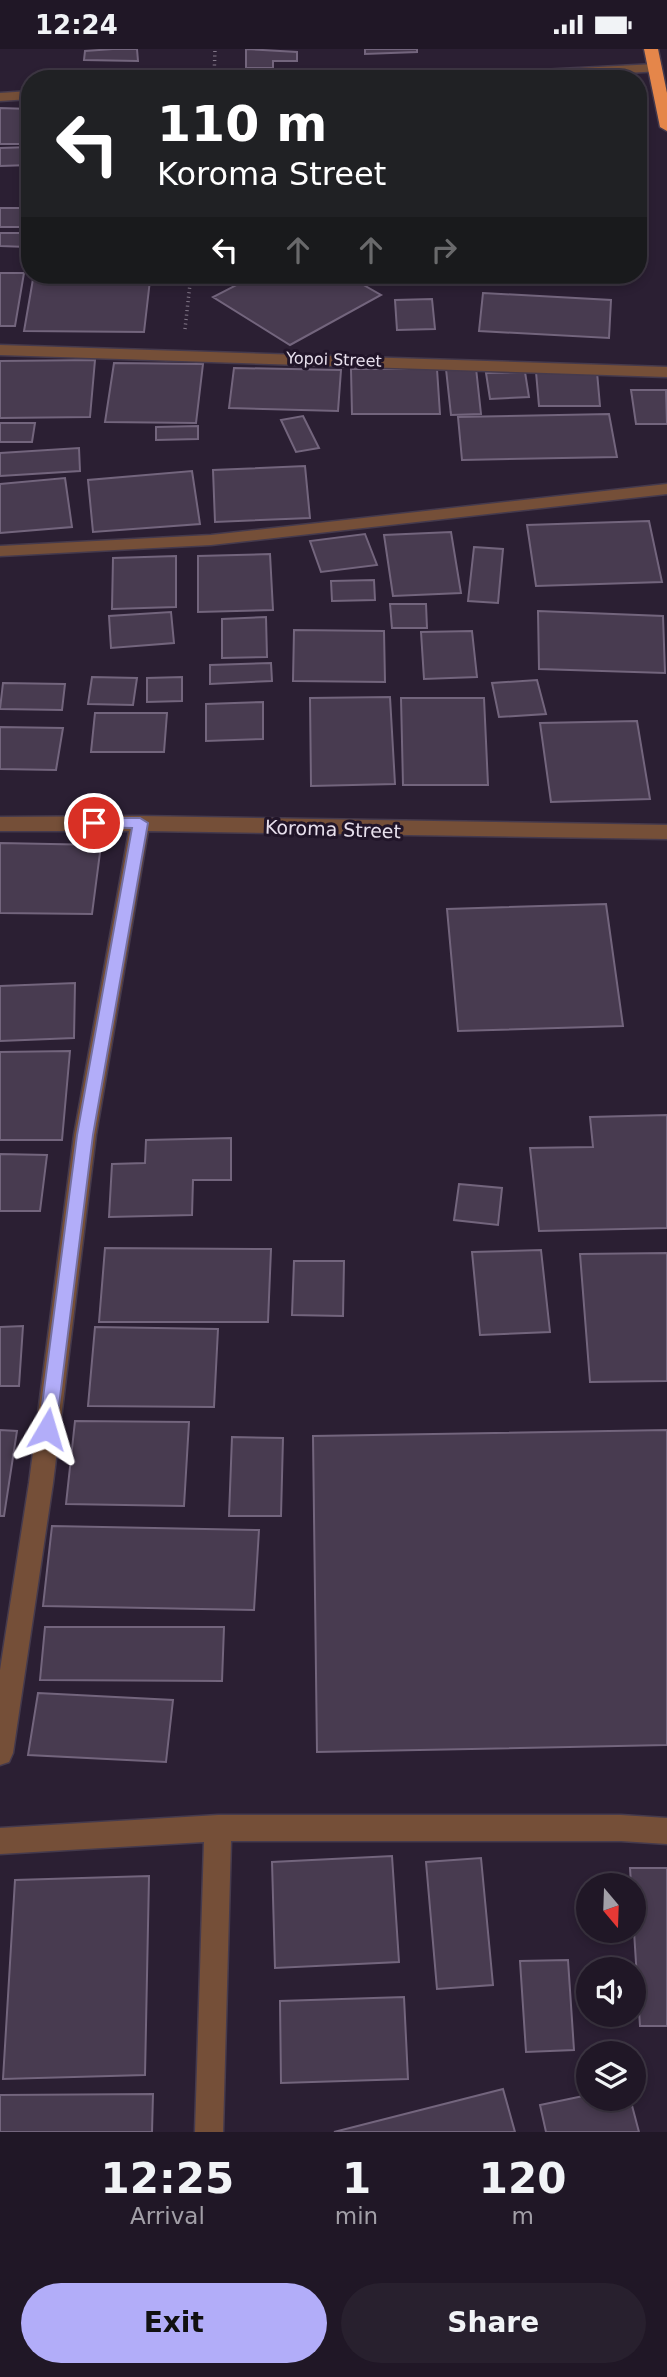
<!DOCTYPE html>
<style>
body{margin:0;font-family:"DejaVu Sans",sans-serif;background:#28202e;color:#f1f3f6;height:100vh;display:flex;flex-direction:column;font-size:26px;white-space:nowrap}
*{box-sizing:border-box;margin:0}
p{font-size:23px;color:#a29fa7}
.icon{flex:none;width:38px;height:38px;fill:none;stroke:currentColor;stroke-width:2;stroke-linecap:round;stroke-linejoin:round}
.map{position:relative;height:2083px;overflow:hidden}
.panel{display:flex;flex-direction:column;background:#201726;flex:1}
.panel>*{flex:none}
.top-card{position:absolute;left:21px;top:21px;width:626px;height:214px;border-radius:28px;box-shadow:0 4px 10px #0003,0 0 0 2px #3d3643;background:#202124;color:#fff;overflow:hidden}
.needle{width:46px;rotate:161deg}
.controls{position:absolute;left:576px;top:1824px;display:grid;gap:14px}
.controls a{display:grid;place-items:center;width:70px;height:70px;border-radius:50%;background:#201726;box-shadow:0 4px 10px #0003,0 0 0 2px #3d3643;font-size:35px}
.pin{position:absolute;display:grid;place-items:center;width:60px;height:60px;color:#fff;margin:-30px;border:4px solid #fff;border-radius:50%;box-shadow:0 2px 7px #0007}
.me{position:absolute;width:77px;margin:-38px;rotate:7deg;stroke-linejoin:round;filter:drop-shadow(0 0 5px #0008)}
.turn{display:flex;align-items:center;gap:24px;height:147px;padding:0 21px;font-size:32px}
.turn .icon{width:91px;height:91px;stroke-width:2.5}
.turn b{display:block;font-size:49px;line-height:60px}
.lanes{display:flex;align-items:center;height:66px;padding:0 21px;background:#0003;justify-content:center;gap:35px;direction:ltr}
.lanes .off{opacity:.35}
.eta{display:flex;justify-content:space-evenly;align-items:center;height:119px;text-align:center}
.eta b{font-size:42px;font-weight:700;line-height:49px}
.cta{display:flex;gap:14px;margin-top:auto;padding:14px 21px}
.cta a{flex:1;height:80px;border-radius:42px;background:#b2adf9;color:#111;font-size:28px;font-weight:700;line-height:80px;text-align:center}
.cta a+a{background:#28202e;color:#f1f3f6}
.status{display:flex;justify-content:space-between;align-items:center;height:49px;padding:0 35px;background:#201726;direction:ltr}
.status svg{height:19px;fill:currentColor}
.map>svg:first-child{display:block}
</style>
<div class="status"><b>12:24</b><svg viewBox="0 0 49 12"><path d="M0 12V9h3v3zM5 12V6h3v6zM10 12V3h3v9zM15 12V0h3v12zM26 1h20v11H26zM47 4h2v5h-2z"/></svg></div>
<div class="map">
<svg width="667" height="2083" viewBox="0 0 667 2083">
<rect width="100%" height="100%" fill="#2b1f33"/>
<path fill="#483b50" stroke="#73657d" stroke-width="2" d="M113,0H137L138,12L84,11L85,2Z
M246,0L297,3V12H273V19H246Z
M365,0H417V3L365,5Z
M0,59L30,60V95H0Z
M30,98V116L0,117V99Z
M0,159H30V178H0Z
M0,184H30L27,198L0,197Z
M0,224H24L15,277H0Z
M256,226H346L381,246L290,296L213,248Z
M497,226H600L601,236L498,235Z
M33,230L150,231L144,283L24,282Z
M483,244L611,251L609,289L479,282Z
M432,250L435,280L397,281L395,251Z
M95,311L90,368L0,369V312Z
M114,314L203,315L196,374L105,373Z
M234,319L341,321L338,362L229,359Z
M476,319L481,365L451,366L446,320Z
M351,320H437L440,365H352Z
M525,323L529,348L490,350L486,324Z
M536,323H597L600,357H539Z
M631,341H666L667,375H636Z
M609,365L617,408L462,411L458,368Z
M303,367L319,399L296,403L281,371Z
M0,374H35L32,393H0Z
M198,377V390L156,391V378Z
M79,399L80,422L0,427V404Z
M305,417L310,469L215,473L213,421Z
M192,422L200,475L93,483L88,431Z
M65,429L72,478L0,484V435Z
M649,472L662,533L536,537L527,476Z
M451,483L461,544L393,547L384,486Z
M365,485L377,516L321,523L310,492Z
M474,498L503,500L498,554L468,552Z
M270,505L273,561L198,563V507Z
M176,507V558L112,560L113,509Z
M374,531L375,551L332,552L331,532Z
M390,555H426L427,579H392Z
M538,562L663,567L665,624L539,620Z
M171,563L174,594L111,599L109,567Z
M266,568L267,608L222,609V570Z
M294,581L384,582L385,633L293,632Z
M472,582L477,628L424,630L421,583Z
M271,614L272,632L210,635V616Z
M92,628L137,629L133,656L88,655Z
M182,628V652L147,653V629Z
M537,631L546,665L499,668L492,634Z
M3,634L65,635L62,661L0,660Z
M390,648L395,735L311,737L310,649Z
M401,649H484L488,736H403Z
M263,653V690L206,692V655Z
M95,664H167L164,703H91Z
M637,672L650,750L551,753L540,674Z
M0,678L63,679L56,721L0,720Z
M0,794L101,796L92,865L0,864Z
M606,855L623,977L458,982L447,860Z
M75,934L74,989L0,992V937Z
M70,1002L62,1091H0V1003Z
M667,1066V1179L539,1182L530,1099L593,1098L590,1068Z
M231,1089V1131H193L192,1166L109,1168L112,1115L145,1114L146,1091Z
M0,1105L47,1106L40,1162H0Z
M459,1135L502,1139L498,1176L454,1171Z
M105,1199L271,1200L268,1273H99Z
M541,1201L550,1283L480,1286L472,1203Z
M667,1204V1332L590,1333L580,1205Z
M294,1212H344L343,1267L292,1266Z
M23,1277L19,1337H0V1278Z
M95,1278L218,1280L214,1358L88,1357Z
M75,1372L189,1373L184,1457L66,1455Z
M0,1381L17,1382L4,1467H0Z
M667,1381V1696L317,1703L313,1387Z
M232,1388L283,1389L281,1467H229Z
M52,1477L259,1481L254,1561L43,1557Z
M45,1578H224L222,1632L40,1631Z
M38,1644L173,1651L166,1713L28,1706Z
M392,1807L399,1913L275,1919L272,1813Z
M481,1809L493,1936L437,1940L426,1813Z
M630,1819H667V1977H640Z
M149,1827L145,2026L3,2030L15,1831Z
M568,1911L574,2001L526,2003L520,1912Z
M404,1948L408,2030L281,2034L280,1952Z
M503,2040L515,2083H334Z
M153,2045L152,2083H0V2046Z
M588,2046V2049H630L639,2083H546L540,2056Z"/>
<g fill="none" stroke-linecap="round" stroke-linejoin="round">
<g stroke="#453a4d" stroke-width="3">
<path id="street" d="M655,15L660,16V22L531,30H441L448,26Z
M30,42V50L0,52V44Z
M0,296L667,318V328L0,306Z
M667,435V445L211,496L0,507V497L211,486Z
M140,767L667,776V790L148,782L96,1086L53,1434L13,1704L9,1713L0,1716V1621L29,1434L74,1086L129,782H0V768Z
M218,1766H621L667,1769V1795L621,1792H231L223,2083H195L204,1793L0,1805V1779Z"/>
</g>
<g stroke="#453a4d" stroke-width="3">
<path id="highway" d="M644,0H658L667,44V82L660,78Z"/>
</g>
<path stroke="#837889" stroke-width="3.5" stroke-dasharray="1 3.5" stroke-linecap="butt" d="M214,30L215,0
M185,280L191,226"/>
<use href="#street" fill="#754f38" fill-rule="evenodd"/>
<use href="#highway" fill="#e5864a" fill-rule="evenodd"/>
</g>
<path fill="#b2adf9" stroke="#7470a2" stroke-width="2" d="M94,769H140L148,774L93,1086L56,1380L47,1388L39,1380L77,1086L132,779L89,778V771Z"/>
<g text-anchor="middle" stroke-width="6" stroke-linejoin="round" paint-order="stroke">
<g font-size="16" fill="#e8e0ed" stroke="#211529">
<text transform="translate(334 310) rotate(2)" y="6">Yopoi Street</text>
</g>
<g font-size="19" fill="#e8e0ed" stroke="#211529">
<text transform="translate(333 780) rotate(2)" y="7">Koroma Street</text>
</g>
</g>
</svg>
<div class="controls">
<a><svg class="needle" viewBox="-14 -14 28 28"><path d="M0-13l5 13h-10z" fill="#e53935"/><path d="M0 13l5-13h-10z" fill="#a29fa7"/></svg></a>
<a><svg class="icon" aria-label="sound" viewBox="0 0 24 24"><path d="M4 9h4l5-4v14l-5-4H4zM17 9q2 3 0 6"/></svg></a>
<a><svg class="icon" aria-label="layers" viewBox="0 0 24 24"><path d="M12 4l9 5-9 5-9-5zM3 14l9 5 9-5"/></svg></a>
</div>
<div class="pin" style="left:94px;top:774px;background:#d93025"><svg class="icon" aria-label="arrive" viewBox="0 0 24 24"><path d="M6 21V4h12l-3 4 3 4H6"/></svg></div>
<svg class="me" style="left:47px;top:1380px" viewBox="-20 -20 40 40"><path d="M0-17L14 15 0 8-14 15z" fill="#b2adf9" stroke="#fff" stroke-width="4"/></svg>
<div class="top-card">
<div class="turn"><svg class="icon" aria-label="left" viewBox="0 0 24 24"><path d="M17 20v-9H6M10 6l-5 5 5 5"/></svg><div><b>110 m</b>Koroma Street</div></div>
<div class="lanes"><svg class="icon" aria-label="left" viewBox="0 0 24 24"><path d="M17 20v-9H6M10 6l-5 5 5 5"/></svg><svg class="icon off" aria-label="ahead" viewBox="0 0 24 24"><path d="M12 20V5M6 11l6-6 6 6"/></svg><svg class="icon off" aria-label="ahead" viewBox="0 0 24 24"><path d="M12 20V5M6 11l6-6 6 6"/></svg><svg class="icon off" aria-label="right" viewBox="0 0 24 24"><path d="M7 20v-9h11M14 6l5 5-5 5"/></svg></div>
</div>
</div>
<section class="panel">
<div class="eta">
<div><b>12:25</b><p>Arrival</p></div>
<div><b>1</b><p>min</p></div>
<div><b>120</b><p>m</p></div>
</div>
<div class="cta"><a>Exit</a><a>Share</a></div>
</section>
